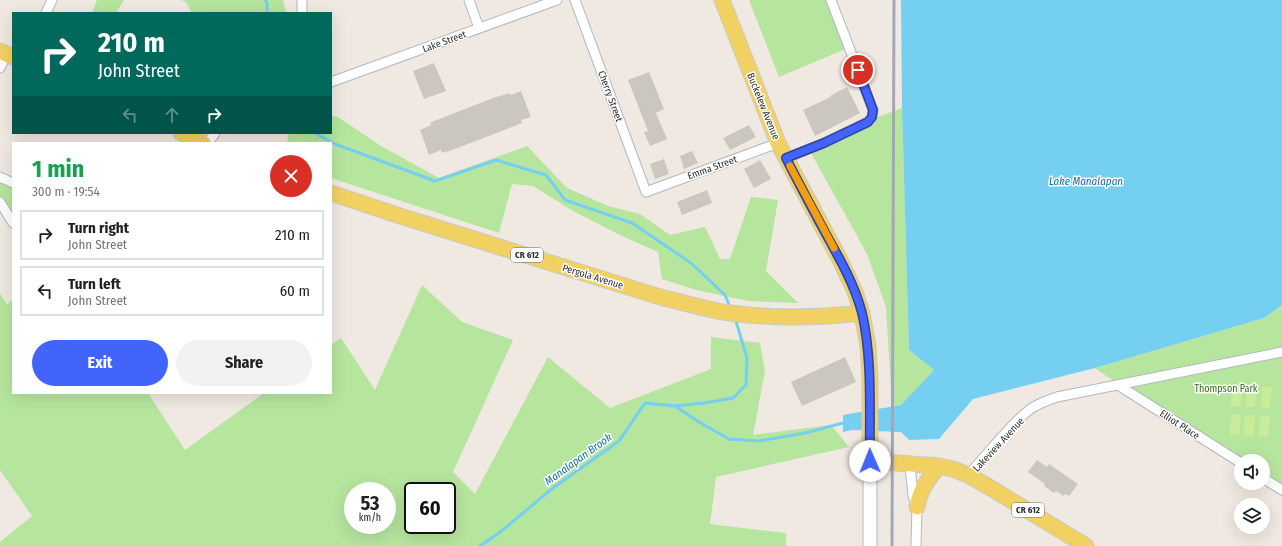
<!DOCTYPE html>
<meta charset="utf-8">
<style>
body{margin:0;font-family:"Fira Sans Condensed",sans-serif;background:#f2f2f2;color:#202124;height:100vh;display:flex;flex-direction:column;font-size:15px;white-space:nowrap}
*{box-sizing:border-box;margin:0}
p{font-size:13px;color:#757577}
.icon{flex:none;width:22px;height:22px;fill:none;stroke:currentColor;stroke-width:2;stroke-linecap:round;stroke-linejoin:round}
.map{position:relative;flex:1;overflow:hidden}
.drawer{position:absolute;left:12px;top:142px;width:320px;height:252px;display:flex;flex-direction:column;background:#fff;border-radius:0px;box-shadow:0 4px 16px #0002}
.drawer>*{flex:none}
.top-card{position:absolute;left:12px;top:12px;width:320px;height:122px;border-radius:0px;box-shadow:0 4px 16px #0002;background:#00695c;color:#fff;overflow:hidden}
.controls{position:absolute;left:1234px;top:454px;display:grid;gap:8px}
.controls a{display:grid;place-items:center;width:36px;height:36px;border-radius:50%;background:#fff;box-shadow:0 4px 16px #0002;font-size:20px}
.speed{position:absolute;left:344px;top:482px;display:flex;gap:8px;font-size:20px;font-weight:700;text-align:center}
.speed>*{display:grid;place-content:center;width:52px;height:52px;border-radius:50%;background:#fff;box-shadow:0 4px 16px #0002;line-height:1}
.speed small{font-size:10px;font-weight:400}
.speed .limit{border:2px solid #111;border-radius:6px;background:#fff;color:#111}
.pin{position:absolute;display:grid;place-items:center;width:34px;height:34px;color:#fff;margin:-17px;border:2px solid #fff;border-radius:50%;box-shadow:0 1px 4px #0007}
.me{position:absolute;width:44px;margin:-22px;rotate:359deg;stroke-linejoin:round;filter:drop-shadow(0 0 3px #0008)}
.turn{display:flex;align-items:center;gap:14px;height:84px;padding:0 20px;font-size:18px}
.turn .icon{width:52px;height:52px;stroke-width:2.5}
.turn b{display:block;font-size:28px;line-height:34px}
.lanes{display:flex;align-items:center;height:38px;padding:0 20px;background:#0003;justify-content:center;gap:20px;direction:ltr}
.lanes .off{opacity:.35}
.round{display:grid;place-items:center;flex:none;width:42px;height:42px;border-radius:21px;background:#f2f2f2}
.headline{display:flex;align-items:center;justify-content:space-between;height:68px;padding:0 20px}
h1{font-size:24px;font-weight:700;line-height:30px;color:#1e9e55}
.action{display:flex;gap:8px;margin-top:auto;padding:8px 20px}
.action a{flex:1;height:46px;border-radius:24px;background:#4264fb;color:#fff;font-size:16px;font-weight:700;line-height:46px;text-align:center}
.action a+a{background:#f2f2f2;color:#202124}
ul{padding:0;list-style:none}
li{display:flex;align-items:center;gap:12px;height:50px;margin:0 8px 6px;padding:0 12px;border:2px solid #e0e0e0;border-radius:0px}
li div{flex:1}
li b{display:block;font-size:15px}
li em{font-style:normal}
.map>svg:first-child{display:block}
</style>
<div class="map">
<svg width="1282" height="546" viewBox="0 0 1282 546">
<rect width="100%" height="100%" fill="#efe9e1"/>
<path fill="#b6e59e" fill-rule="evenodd" d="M97,0H124L116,13H92Z
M181,0H283L286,13H192L186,2Z
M749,0H832L850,47L779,77Z
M902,108L909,350L934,370L901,405L892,406L886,307L867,254L806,144Z
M331,116L338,117L381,146L439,178L527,146L567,188L608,206L640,214L670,235L705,227L720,259H730L751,197L778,200L766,271L798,303L748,301L696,290L662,279L658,252L622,236L573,211L533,186L512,184L499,233L331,178V143H287L289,133H331Z
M0,175L13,182V219L0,197Z
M422,285L462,322L513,340L453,472L475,494L548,357L610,408L711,369V337L760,343L765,371L753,435L831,425L849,447L716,477L710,524L786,533V546H0V542L32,516L0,470V293L7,305L13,298V393H148L185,450L264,393H331V345L341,338L375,390ZM353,491H387V525H353ZM413,491H447V525H413Z
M1282,305V496L1263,483V461H1241V468L1095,368L1264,318Z"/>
<path fill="#c9ec9a" d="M1232,385L1242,386L1241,407L1231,406Z
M1247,386H1256L1255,407H1245Z
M1262,387H1272L1270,408L1261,407Z
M1231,414L1241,415L1239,435H1230Z
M1245,415H1255L1254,436L1244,435Z
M1260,416H1270L1268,437L1258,436Z"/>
<path fill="#75cff0" d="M901,0H1282V305L1264,318L1095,368L973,399L939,439L909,440L901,432L852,430L843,432V415L901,405L934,370L909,350L902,108Z"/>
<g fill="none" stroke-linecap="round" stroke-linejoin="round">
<path stroke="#75cff0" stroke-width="3" d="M265,0L267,3V13
M315,133L335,144L435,181L496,160L546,175L565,200L632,223L691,263L725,295L731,309
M675,406L704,403L733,398L746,385L747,358L735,318
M480,546L499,533L553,488L619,441L645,403L675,406L699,422L729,439L759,441L805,433L843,423"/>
</g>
<path fill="#cbc7bf" d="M434,63L446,91L424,99L413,71Z
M649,72L664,109L656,113L667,139L650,146L644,132L648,131L628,80Z
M847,87L860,113L815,136L803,110L831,97L830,96Z
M521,91L531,117L521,120L522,123L447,152V151L442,153L441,150L429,155L420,130L431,125L430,123L434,121L493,98L510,93L511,95Z
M749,125L756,137L730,150L723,138Z
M692,151L698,163L684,169L680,156Z
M664,159L669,174L655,179L650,164Z
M760,160L771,179L754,188L744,169Z
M707,190L712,203L682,215L677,202Z
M845,357L856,382L802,406L791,382Z
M1037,460L1047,467L1049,464L1078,484L1069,496L1065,494L1063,496L1056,491L1054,493L1044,486L1045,484L1028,472Z"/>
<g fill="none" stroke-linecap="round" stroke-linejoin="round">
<g stroke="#b4b7c1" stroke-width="11">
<path id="street" d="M302,0V13
M469,0L479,28
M575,0L646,192L778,143
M46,13L52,0
M0,68L6,54
M331,82L557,0
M208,143L215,133
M786,158L824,143L868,122L872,117L873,110L831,0
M0,177L13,183
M0,202L13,223
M1118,385L1241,463
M910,465L913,496L917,507L916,546
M968,475C987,455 1008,427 1029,410C1037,404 1048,400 1057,397L1282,352
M1263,478L1282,490"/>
</g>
<g stroke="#b4b7c1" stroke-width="15">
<path id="secondary" d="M870,546V461"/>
</g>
<g stroke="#c9c9c9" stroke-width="17">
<path id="primary" d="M722,0L778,143L840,260L855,292L862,313L868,346L870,379V461L939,466L953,469L968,475L989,487L1086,546
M0,51L13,57
M181,133L203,143
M331,193L400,216L660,297C681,302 702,308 723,312C769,319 815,318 862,313
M917,507C920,490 928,479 939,466"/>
</g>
<use href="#street" stroke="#fff" stroke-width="9"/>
<use href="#secondary" stroke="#fff" stroke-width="13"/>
<use href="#primary" stroke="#f2d163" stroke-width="15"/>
<path stroke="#a3a6b8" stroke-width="3" d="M892,546L894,0"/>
</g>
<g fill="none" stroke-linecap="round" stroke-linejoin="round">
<g stroke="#2b41a3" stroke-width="10">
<path id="route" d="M858,70L873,110L872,117L868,122L824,143L786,158C799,184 813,210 827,236C841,261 855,286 862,313C873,361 869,412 870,461"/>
</g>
<use href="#route" stroke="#4264fb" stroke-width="7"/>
<path stroke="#f59e0b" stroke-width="7" d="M790,166L834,248"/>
</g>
<g text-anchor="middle" stroke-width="3" stroke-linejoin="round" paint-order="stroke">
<g fill="#fff" stroke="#6d6d6d" stroke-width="1">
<rect x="511" y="248" width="32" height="14" rx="3"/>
<rect x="1012" y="503" width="32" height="14" rx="3"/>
</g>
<g font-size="9" font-weight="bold" fill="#2e2e2e">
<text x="527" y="258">CR 612</text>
<text x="1028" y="513">CR 612</text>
</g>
<g font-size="10" fill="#2e2e2e" stroke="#fff">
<text transform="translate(444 41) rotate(-20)" y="4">Lake Street</text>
<text transform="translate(611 96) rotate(70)" y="4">Cherry Street</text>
<text transform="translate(764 106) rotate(68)" y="4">Buckelew Avenue</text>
<text transform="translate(712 167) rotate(-20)" y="4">Emma Street</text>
<text transform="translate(593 276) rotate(17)" y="4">Pergola Avenue</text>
<text transform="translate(1180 424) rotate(33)" y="4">Elliot Place</text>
<text transform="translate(998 444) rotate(-47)" y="4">Lakeview Avenue</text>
</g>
<g font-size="10" fill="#2c6e1b" stroke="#fff">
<text x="1226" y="392">Thompson Park</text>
</g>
<g font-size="11" font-style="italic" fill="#0d6fa3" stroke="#fff">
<text x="1086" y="185">Lake Manalapan</text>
<text transform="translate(578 459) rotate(-36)" y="4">Manalapan Brook</text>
</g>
</g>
</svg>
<div class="controls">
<a><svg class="icon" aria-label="sound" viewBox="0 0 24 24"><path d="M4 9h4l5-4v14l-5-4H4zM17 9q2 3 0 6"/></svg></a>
<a><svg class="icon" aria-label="layers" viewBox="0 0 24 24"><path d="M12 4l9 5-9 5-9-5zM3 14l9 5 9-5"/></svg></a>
</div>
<div class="speed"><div>53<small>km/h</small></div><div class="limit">60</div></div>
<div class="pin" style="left:858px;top:70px;background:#d93025"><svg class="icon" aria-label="arrive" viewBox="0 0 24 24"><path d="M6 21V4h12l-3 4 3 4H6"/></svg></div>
<svg class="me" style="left:870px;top:461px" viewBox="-20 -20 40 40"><circle r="19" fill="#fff"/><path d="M0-13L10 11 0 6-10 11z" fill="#4264fb"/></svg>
<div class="top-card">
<div class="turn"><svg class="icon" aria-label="right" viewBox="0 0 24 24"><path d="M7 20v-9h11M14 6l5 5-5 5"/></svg><div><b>210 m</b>John Street</div></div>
<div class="lanes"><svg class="icon off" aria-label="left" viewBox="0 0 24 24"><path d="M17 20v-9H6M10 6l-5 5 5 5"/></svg><svg class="icon off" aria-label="ahead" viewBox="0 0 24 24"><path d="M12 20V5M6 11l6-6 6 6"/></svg><svg class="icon" aria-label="right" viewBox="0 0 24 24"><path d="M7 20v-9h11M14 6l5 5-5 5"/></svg></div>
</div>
<section class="drawer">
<div class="headline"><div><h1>1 min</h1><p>300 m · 19:54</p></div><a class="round" style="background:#d93025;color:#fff"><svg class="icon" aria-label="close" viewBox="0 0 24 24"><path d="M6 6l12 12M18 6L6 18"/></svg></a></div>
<ul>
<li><svg class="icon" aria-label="right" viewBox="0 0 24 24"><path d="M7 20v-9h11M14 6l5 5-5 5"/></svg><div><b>Turn right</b><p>John Street</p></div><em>210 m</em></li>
<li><svg class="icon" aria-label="left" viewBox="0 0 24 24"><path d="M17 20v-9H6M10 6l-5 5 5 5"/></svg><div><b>Turn left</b><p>John Street</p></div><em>60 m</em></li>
</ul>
<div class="action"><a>Exit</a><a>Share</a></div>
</section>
</div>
